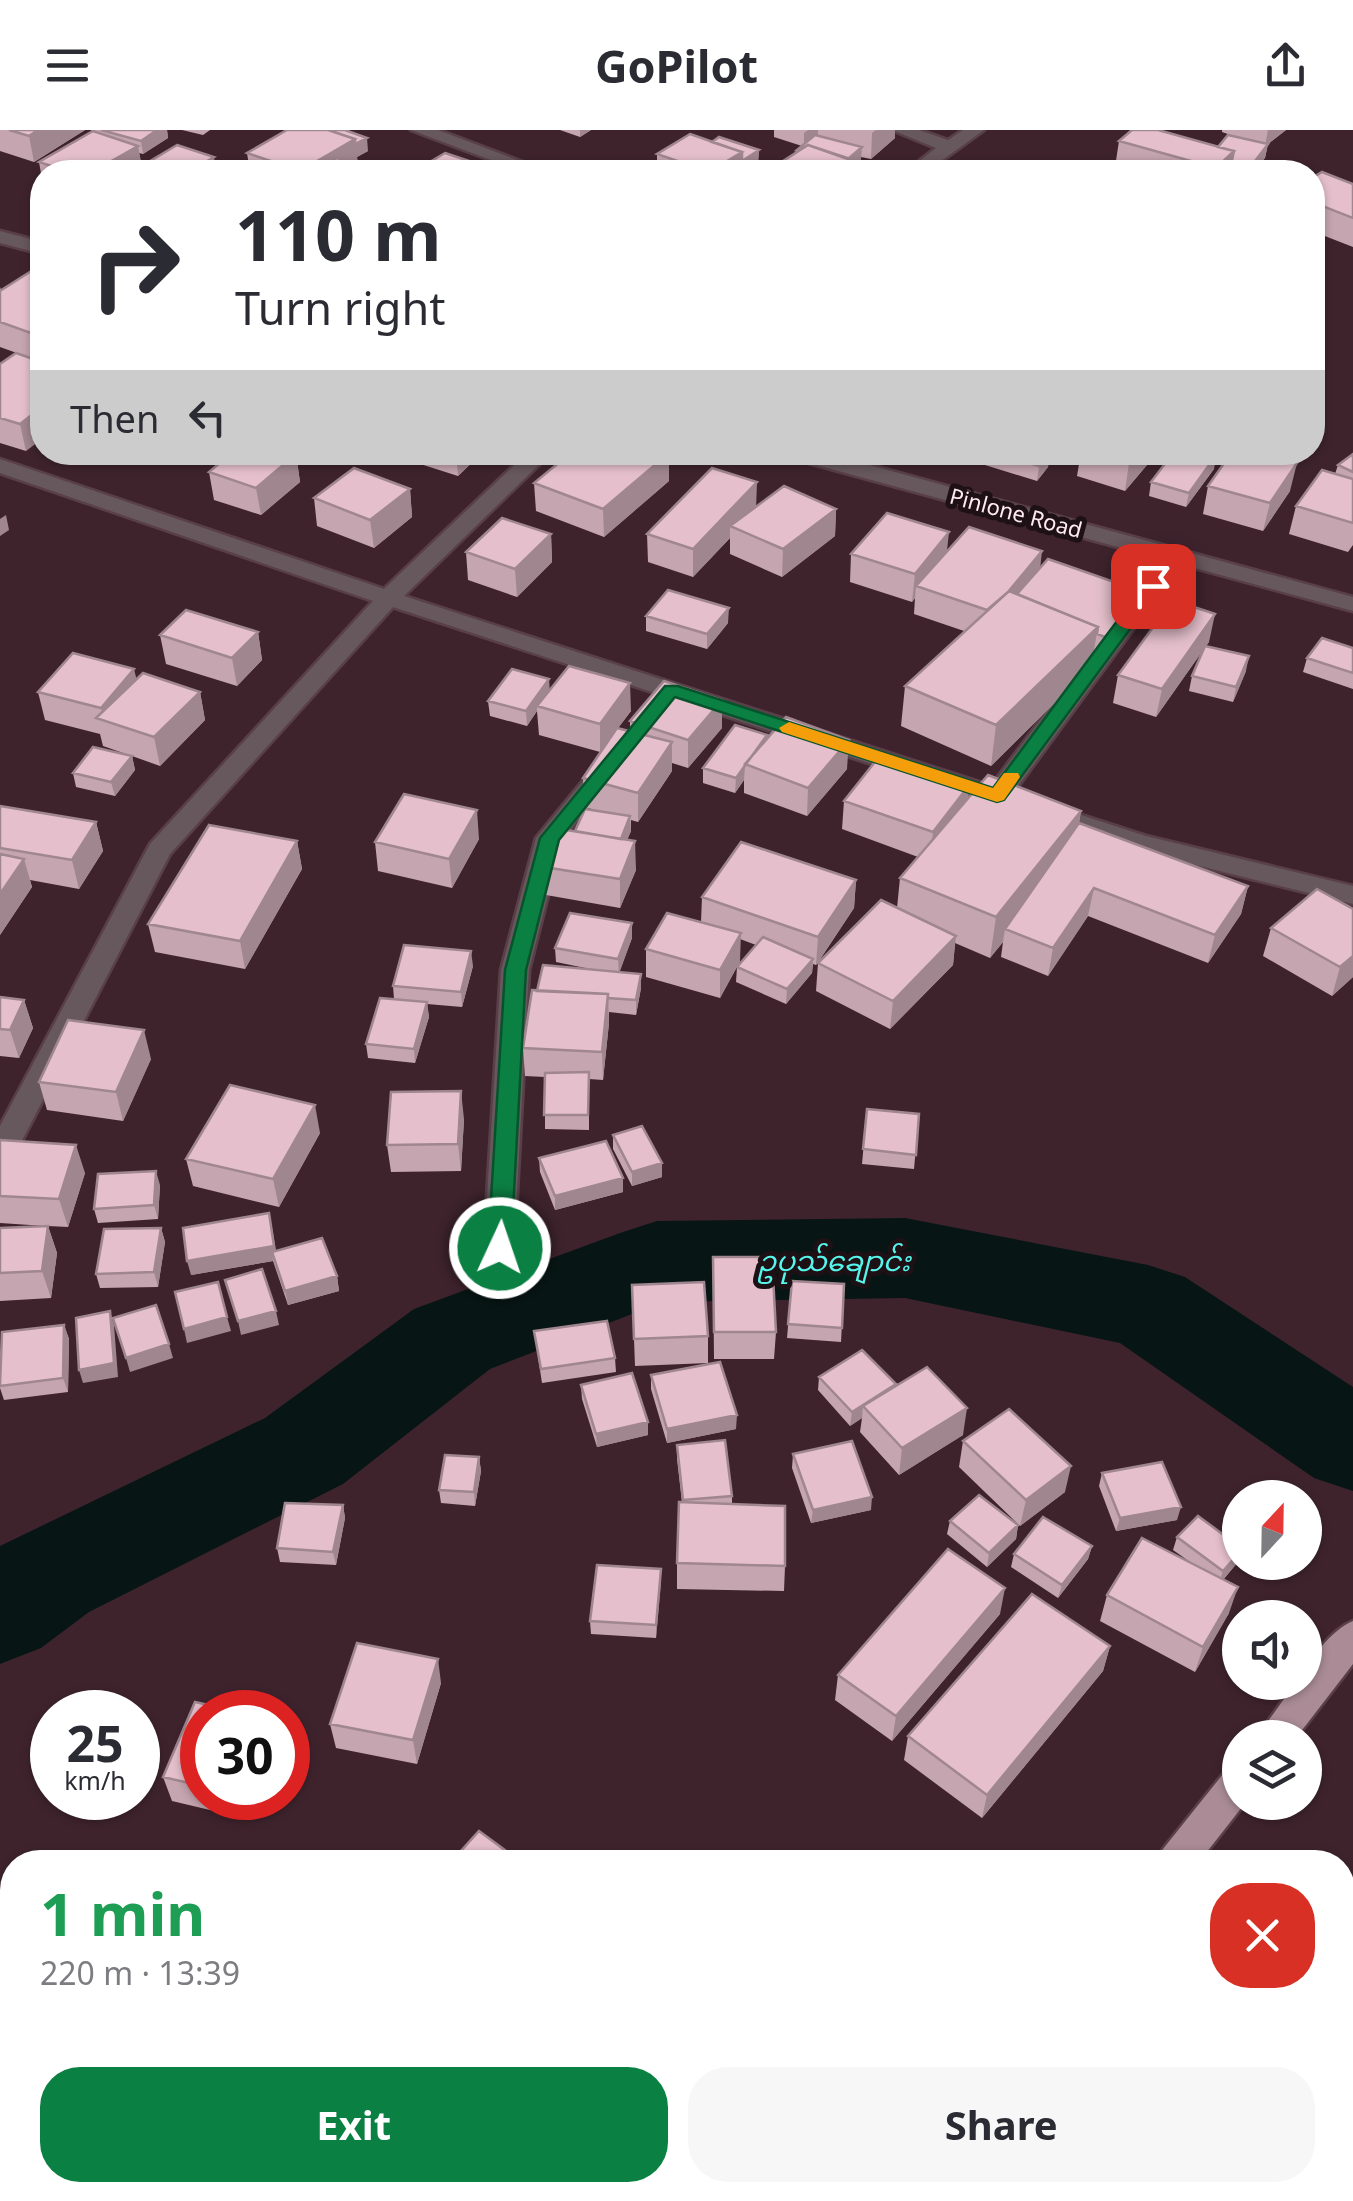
<!DOCTYPE html>
<meta charset="utf-8">
<style>
body{margin:0;font-family:"Noto Sans","Noto Sans Myanmar",sans-serif;background:#f7f7f7;color:#2b2b33;height:100vh;display:flex;flex-direction:column;font-size:38px;white-space:nowrap}
*{box-sizing:border-box;margin:0}
p{font-size:32px;color:#7c7c81}
.icon{flex:none;width:55px;height:55px;fill:none;stroke:currentColor;stroke-width:2;stroke-linecap:round;stroke-linejoin:round}
.map{position:relative;flex:1;overflow:hidden}
.side{position:absolute;left:0px;top:1720px;width:1355px;height:352px;display:flex;flex-direction:column;background:#fff;border-radius:40px 40px 0 0;box-shadow:0 2px 8px #0004}
.side>*{flex:none}
.hud{position:absolute;left:30px;top:30px;width:1295px;height:305px;border-radius:40px;box-shadow:0 2px 8px #0004;background:#fff;color:#2b2b33;overflow:hidden}
.needle{width:65px;rotate:22deg}
.controls{position:absolute;left:1222px;top:1350px;display:grid;gap:20px}
.controls a{display:grid;place-items:center;width:100px;height:100px;border-radius:50%;background:#fff;box-shadow:0 2px 8px #0004;font-size:50px}
.speed{position:absolute;left:30px;top:1560px;display:flex;gap:20px;font-size:50px;font-weight:700;text-align:center}
.speed>*{display:grid;place-content:center;width:130px;height:130px;border-radius:50%;background:#fff;box-shadow:0 2px 8px #0004;line-height:1}
.speed small{font-size:25px;font-weight:400}
.speed .limit{border:15px solid #d22;background:#fff;color:#111}
.pin{position:absolute;display:grid;place-items:center;width:85px;height:85px;color:#fff;margin:-42px;border-radius:20px;box-shadow:0 5px 15px #0006}
.me{position:absolute;width:110px;margin:-55px;rotate:3deg;stroke-linejoin:round;filter:drop-shadow(0 0 8px #0008)}
.turn{display:flex;align-items:center;gap:35px;height:210px;padding:0 40px;font-size:45px}
.turn .icon{width:130px;height:130px;stroke-width:2.5}
.turn b{display:block;font-size:70px;line-height:85px}
.then{display:flex;align-items:center;height:95px;padding:0 40px;background:#0003;gap:20px;font-size:38px}
.round{display:grid;place-items:center;flex:none;width:105px;height:105px;border-radius:40px;background:#f7f7f7}
.head{display:flex;align-items:center;justify-content:space-between;height:170px;padding:0 40px}
h1{font-size:60px;font-weight:700;line-height:75px;color:#1e9e55}
.button{display:flex;gap:20px;margin-top:auto;padding:20px 40px}
.button a{flex:1;height:115px;border-radius:40px;background:#0b8043;color:#fff;font-size:40px;font-weight:700;line-height:115px;text-align:center}
.button a+a{background:#f7f7f7;color:#2b2b33}
header{display:flex;justify-content:space-between;align-items:center;height:130px;padding:0 40px;background:#fff;font-size:45px;font-weight:700}
.map>svg:first-child{display:block}
</style>
<header><svg class="icon" aria-label="menu" viewBox="0 0 24 24"><path d="M4 6h16M4 12h16M4 18h16"/></svg>GoPilot<svg class="icon" aria-label="share" viewBox="0 0 24 24"><path d="M12 15V3M7 8l5-5 5 5M5 13v7h14v-7"/></svg></header>
<div class="map">
<svg width="1353" height="2071" viewBox="0 0 1353 2071">
<rect width="100%" height="100%" fill="#3e232d"/>
<g fill="none" stroke-linecap="round" stroke-linejoin="round">
<path fill="#071614" fill-rule="evenodd" d="M905,1088L1148,1135L1185,1147L1353,1257V1361L1314,1348L1120,1213L905,1168L663,1172L490,1239L343,1354L89,1482L41,1518L0,1534V1416L265,1288L414,1179L620,1103L657,1091Z"/>
<g stroke="#593f48" stroke-width="5">
<path id="minor" d="M411,0H438L549,42H523Z
M892,0H919L948,10L963,0H984L926,42H905L936,18Z
M528,322H552L404,466L991,656L1167,421H1183L1187,426L1183,431L1013,663L1146,706L1353,756V774L1131,719L393,477L170,724L15,1024L11,1032L0,1035V996L150,714L373,471L0,343V329L384,459Z
M609,628L622,636L562,710L529,840L514,1117L510,1126L499,1129L488,1126L484,1117L501,840L536,708L600,630Z"/>
</g>
<g stroke="#593f48" stroke-width="5">
<path id="tertiary" d="M0,101L42,112V124L0,113Z
M784,322H822L1353,467V481L787,327Z"/>
</g>
<g stroke="#593f48" stroke-width="5">
<path id="trunk" d="M1353,1491V1534L1296,1608H1256L1296,1552H1305C1305,1531 1333,1499 1353,1491Z
M1240,1634V1672H1246L1199,1732H1157L1163,1719L1227,1639Z
M894,2060H939L934,2071H889Z"/>
</g>
<use href="#minor" fill="#67585d" fill-rule="evenodd"/>
<use href="#tertiary" fill="#67585d" fill-rule="evenodd"/>
<use href="#trunk" fill="#ab8c96" fill-rule="evenodd"/>
</g>
<path fill="#c5a5af" fill-rule="evenodd" d="M0,0H85L34,32L0,21Z
M91,0H167L168,8L143,24L139,23L143,42H42V49L39,32L92,2Z
M182,0H210L203,5Z
M560,0H591L580,7Z
M774,0H895V8L871,29L861,27V30L853,37V42H774V37L797,22V20L802,16L774,7Z
M1222,0H1286L1268,14L1265,28L1253,42H1136L1115,37L1119,11L1218,17L1239,8L1222,2Z
M712,12L759,20L758,33L753,37L771,42H657V24Z
M368,21L357,27L358,35L373,42H250L247,23Z
M152,30L216,40L212,42H153Z
M1312,48L1353,54V117L1312,101Z
M42,140V232L0,217V157L1,160Z
M42,232L26,321L0,313V234Z
M413,322H483L458,346L414,332Z
M986,322H1071L1060,335L1049,331L1048,337L1037,351L985,335Z
M1081,322H1158L1125,361L1077,346Z
M296,324L300,352L261,385L214,370L209,342Z
M1353,324V415L1348,422L1289,404L1296,376L1335,344L1338,335Z
M1214,339L1186,377L1149,366L1151,352Z
M669,351L604,407L536,381L534,353Z
M1208,356L1290,361L1263,401L1203,384Z
M410,359L412,387L374,418L317,396L314,368Z
M756,376L836,379L835,406L782,447L730,424V408L693,447L648,432L647,404Z
M551,404L552,432L517,467L468,450L466,422Z
M947,422L1040,438L1138,490L1100,536L1092,533L1091,537L991,636L901,596L905,556L964,501L914,484L915,468L912,472L850,452L851,424Z
M646,486L728,493L707,519L646,501Z
M258,502L262,530L237,556L166,534L160,505Z
M1209,512L1206,516L1246,541L1233,572L1189,561L1192,546L1203,520L1156,587L1113,573L1118,545Z
M1353,518V559L1303,542L1307,528Z
M137,549L200,562L205,590L160,636L132,626L135,640L115,666L76,657L73,643L126,624L103,616L100,604L45,590L38,562Z
M550,560L631,581L618,598L630,601V591L722,570V598L688,638L672,633V641L638,692L631,690V701L627,710L636,740L620,778L546,765L544,737L575,701L603,682L584,677L583,648L600,622L539,605L537,581L527,596L490,586L488,571Z
M767,609L847,639L807,686L744,663V650L735,663L703,653V638Z
M968,669L1081,681L1079,693L1248,756L1241,784L1208,833L1088,786L1048,846L1001,827L1003,812L990,828L955,813L953,835L890,899L816,861L818,833L816,835L813,834L812,843L786,874L736,852L737,837L720,868L646,847V819L701,792L702,767L856,750L854,778L819,831L897,778L900,748L918,727L842,699L844,671ZM740,809L756,815L737,837L740,831Z
M0,676L96,692L103,721L79,759L30,750L32,757L0,805Z
M479,709L452,758L378,741L375,712Z
M297,711L302,739L245,839L155,822L148,794Z
M1353,779V847L1332,866L1263,826L1271,798Z
M632,808L619,842L641,844V858L636,885L609,882V893L603,950L589,949V1000L545,999V947L525,946L523,918L537,861L595,840L556,832L555,818Z
M473,836L462,877L427,874L429,887L415,933L368,928L366,914L394,869L393,856Z
M0,867L24,870L33,898L19,928L0,926Z
M151,929L123,991L47,980L39,952Z
M867,979L919,984L914,1039L862,1034Z
M464,989L461,1041L391,1042L387,1015Z
M320,1003L279,1077L193,1056L186,1029Z
M613,1005L662,1047L632,1056L613,1019Z
M0,1010L85,1043L68,1097L48,1096L57,1123L51,1168L0,1171V1098L45,1096L0,1093Z
M539,1028L623,1048V1062L555,1080L540,1042Z
M160,1055L158,1089L98,1093L94,1079Z
M161,1098L165,1112L158,1157L100,1158L96,1144Z
M272,1098L276,1121L337,1146L339,1161L288,1175L273,1131L191,1145Z
M713,1127L776,1202L774,1229H714Z
M792,1151L844,1154L841,1212L787,1208Z
M632,1155L708,1206V1233L635,1236Z
M64,1195L69,1209L68,1262L4,1270L0,1258V1241Z
M534,1201L615,1228L616,1242L542,1253Z
M651,1245L736,1299L667,1313L651,1259Z
M819,1247L896,1254L895,1256L963,1305L899,1345L860,1302L862,1288L850,1296L818,1260Z
M581,1255L648,1305L597,1317L582,1269Z
M963,1311L1065,1362L1020,1396L959,1337Z
M677,1315L732,1366V1374L785,1436L784,1461L677,1459V1433L682,1372L677,1329Z
M793,1324L871,1380L811,1393L792,1338Z
M479,1327L481,1341L475,1376L441,1373L439,1360Z
M1102,1343L1177,1390L1116,1401L1099,1356Z
M343,1375L345,1388L336,1435L280,1432L277,1418Z
M950,1391L1018,1395L1016,1409L987,1437L947,1404Z
M1177,1407L1238,1432L1223,1450L1229,1483L1195,1542L1100,1491L1107,1465L1190,1432L1173,1420Z
M1092,1416L1088,1429L1058,1468L1011,1437L1014,1424Z
M661,1439L656,1508L591,1504L590,1491Z
M1000,1484L892,1611L835,1570L838,1545Z
M1110,1516L1103,1541L982,1688L904,1630L908,1606Z
M441,1553L417,1634L336,1618L330,1594Z
M202,1582V1668H256L248,1689L172,1671L163,1647Z
M0,1933L12,1941V2047L0,2041Z
M38,2060H79L72,2071H60Z
M424,2060H525L514,2071H427Z"/>
<path fill="#a0868f" d="M38,0H85L34,32L29,6Z
M157,0H167L168,8L143,24L141,11Z
M580,0H591L580,7Z
M808,0H818V6L804,16V3Z
M876,0H895V8L871,29L872,3Z
M1268,0H1286L1265,16Z
M367,8L368,21L357,27L358,35L345,42H300V41L355,9Z
M1268,14L1265,28L1253,42H1250L1252,35Z
M138,16L143,42H92Z
M862,17L861,30L853,37V42H835Z
M759,20L758,33L745,42H709L742,22Z
M1234,21L1230,42H1215L1216,38Z
M214,27L216,40L212,42H189Z
M42,277V309L26,321L20,294Z
M456,322H483L458,346Z
M1050,322L1048,337L1037,351L1039,336Z
M1062,322H1071L1060,335Z
M1139,322H1158L1125,361L1129,333Z
M669,323V351L604,407L603,379Z
M296,324L300,352L261,385L256,358Z
M1217,324L1214,339L1186,377L1189,363Z
M1297,333L1290,361L1263,401L1270,373Z
M757,352L756,380L730,396V408L693,447V419Z
M410,359L412,387L374,418L370,390Z
M836,379L835,406L782,447L783,419Z
M6,385L9,400L0,406V389Z
M949,402L946,430L916,456L915,468L912,472L915,444Z
M551,404L552,432L517,467L515,439Z
M1042,421L1039,449L991,481Z
M1143,462L1138,490L1100,536L1105,507Z
M729,478L728,493L707,519V504Z
M1215,484L1209,512L1156,587L1162,559Z
M1098,497L1091,537L991,636L996,595Z
M258,502L262,530L237,556L232,528Z
M1249,526L1246,541L1233,572L1236,557Z
M134,539L141,567L104,591L101,578Z
M549,549L550,563L537,576V581L527,596L526,581Z
M630,553L631,581L600,622V594Z
M200,562L205,590L160,636L154,607Z
M722,570V598L688,638V610Z
M849,610L847,639L807,686L808,658Z
M672,612V641L638,692V663Z
M132,626L135,640L115,666L111,652Z
M745,636L744,650L735,663L736,648Z
M970,654L966,682L930,731L933,702Z
M477,680L479,709L452,758L449,729Z
M1081,681L1074,721L1005,799L1003,812L990,828L996,787Z
M630,686L631,701L619,729V714Z
M96,692L103,721L79,759L72,730Z
M297,711L302,739L245,839L240,811Z
M635,711L636,740L620,778V749Z
M24,729L32,757L0,805V764Z
M856,750L854,778L816,835L818,807Z
M1248,756L1241,784L1208,833L1215,805Z
M1094,758L1088,786L1048,846L1053,818Z
M632,793V808L619,844L618,829Z
M741,803L740,831L720,868V840Z
M956,806L953,835L890,899L893,871Z
M471,821L473,836L462,877L461,862Z
M1353,826V847L1332,866L1340,837Z
M813,829L812,843L786,874L787,859Z
M641,844V858L636,885V870Z
M608,864L609,893L603,950L602,922Z
M24,870L33,898L19,928L10,900Z
M427,872L429,887L415,933L414,919Z
M144,900L151,929L123,991L116,962Z
M461,961L464,989L461,1041L458,1014Z
M315,975L320,1003L279,1077L273,1049Z
M76,1015L85,1043L68,1097L59,1069Z
M662,1033V1047L632,1056V1042Z
M156,1041L160,1055L158,1089L154,1075Z
M623,1048V1062L555,1080V1066Z
M269,1083L277,1130L272,1122L273,1131L191,1145L187,1131Z
M48,1096L57,1123L51,1168L42,1141Z
M161,1098L165,1112L158,1157L154,1142Z
M337,1146L339,1161L288,1175L285,1161Z
M110,1181L114,1195L118,1247L83,1253L79,1240Z
M276,1181L279,1195L241,1205L238,1191Z
M227,1187L231,1201L187,1213L184,1199Z
M64,1195L69,1209L68,1262L63,1248Z
M169,1214L173,1228L130,1242L126,1228Z
M896,1254L894,1268L863,1276L862,1288L850,1296L852,1282Z
M967,1278L963,1305L899,1345L902,1318Z
M737,1285L736,1299L667,1313V1299Z
M648,1292V1305L597,1317L596,1304Z
M479,1327L481,1341L475,1376L474,1362Z
M1071,1336L1065,1362L1020,1396L1026,1370Z
M872,1367L871,1380L811,1393L813,1380Z
M343,1375L345,1388L336,1435L333,1422Z
M1181,1377L1177,1390L1116,1401L1120,1388Z
M1018,1395L1016,1409L987,1437L989,1423Z
M1092,1416L1088,1429L1058,1468L1062,1455Z
M1240,1422L1238,1432L1219,1454L1223,1441Z
M661,1439V1452L656,1508V1495Z
M1238,1457L1229,1483L1195,1542L1203,1517Z
M1005,1458L1000,1484L892,1611L896,1586Z
M1110,1516L1103,1541L982,1688L987,1665Z
M438,1529L441,1553L417,1634L413,1610Z
M241,1668H256L248,1689Z
M12,1966V2004L0,2022V1984Z
M59,2060H79L72,2071H66Z
M503,2060H525L514,2071H492Z"/>
<path fill="#e5c0cc" stroke="#a0868f" stroke-width="2.5" d="M9,0H38L29,6Z
M101,0H157L141,11Z
M287,0H328L355,9L300,41L247,23Z
M328,0H345L367,8L355,14V9Z
M1132,0H1158L1234,21L1216,38L1119,11Z
M93,1L138,16L92,42H69L39,32Z
M690,4L742,22L709,42L657,24Z
M815,5L862,17L848,29L808,15L800,20H797Z
M1228,5L1268,14L1252,35L1232,30L1234,21L1218,17Z
M719,7L759,20L742,31V22L712,12Z
M177,15L214,27L189,42L152,30Z
M808,15L853,30L835,42H789L774,37Z
M445,23L502,42H413Z
M337,28L372,40L369,42H313Z
M745,34L771,42H732Z
M1322,42L1353,54V88L1312,72V48Z
M36,138L42,140V207L0,192V161Z
M16,223L42,232V277L20,294L0,288V234Z
M233,322H291L296,324L256,358L209,342Z
M572,322H667L669,323L603,379L534,353Z
M992,322H1050L1039,336Z
M1094,322H1139L1129,333Z
M1174,322H1210L1217,324L1189,363L1151,352Z
M1232,322H1258L1297,333L1270,373L1208,356Z
M1353,324V342L1338,335Z
M354,338L410,359L370,390L314,368Z
M712,338L757,352L693,419L647,404Z
M1322,340L1353,349V393L1296,376Z
M784,356L836,379L783,419L730,396Z
M887,383L949,402L915,444L851,424Z
M502,388L551,404L515,439L466,422Z
M969,397L1042,421L1008,462L987,480L916,456Z
M1048,429L1143,462L1105,507L1097,504L1098,497L1017,464Z
M668,460L729,478L707,504L646,486Z
M1009,461L1098,497L996,595L905,556Z
M1173,470L1215,484L1162,559L1118,545Z
M186,480L258,502L232,528L160,505Z
M1322,508L1353,518V543L1307,528Z
M1205,516L1249,526L1236,557L1192,546Z
M73,523L134,539L101,578L38,562Z
M569,536L630,553L600,594L537,576Z
M512,539L549,549L526,581L488,571Z
M143,543L200,562L154,607L96,588Z
M664,551L722,570L688,610L630,591Z
M786,587L849,610L808,658L745,634Z
M735,595L767,605L736,648L703,638Z
M617,598L672,612L638,663L583,648Z
M93,617L132,626L111,652L73,643Z
M882,623L970,654L933,702L844,671Z
M988,645L1081,681L996,787L900,748Z
M404,664L477,680L449,729L375,712Z
M0,676L96,692L72,730L0,718Z
M585,679L630,686L621,709L575,701Z
M1079,693L1248,756L1215,805L1094,758L1053,818L1005,799Z
M209,695L297,711L240,811L148,794Z
M560,699L635,711L620,749L544,737Z
M741,712L856,750L818,807L702,767Z
M0,724L24,729L0,764Z
M1317,759L1353,779V826L1340,837L1271,798Z
M881,770L956,806L893,871L818,833Z
M570,783L632,793L618,829L555,818Z
M667,783L741,803L720,840L646,819Z
M763,807L813,829L787,859L737,837Z
M404,815L471,821L461,862L393,856Z
M543,835L641,844L636,870L608,868V864L537,861Z
M532,860L608,864L602,922L523,918Z
M0,867L24,870L10,900L0,899Z
M380,868L427,872L414,919L366,914Z
M68,890L144,900L116,962L39,952Z
M589,942L588,985H544L545,943Z
M230,955L315,975L273,1049L186,1029Z
M461,961L458,1014L387,1015L391,962Z
M867,979L919,984L916,1025L863,1019Z
M642,996L662,1033L632,1042L613,1005Z
M0,1010L76,1015L59,1069L0,1066Z
M606,1011L623,1048L555,1066L539,1028Z
M156,1041L154,1075L94,1079L98,1044Z
M269,1083L274,1116L187,1131L183,1098Z
M48,1096L42,1141L0,1143V1098Z
M161,1098L154,1142L96,1144L104,1099Z
M322,1108L337,1146L285,1161L272,1122Z
M713,1127H772L776,1202H714Z
M262,1139L276,1181L238,1191L225,1150Z
M792,1151L844,1154L842,1198L788,1194Z
M218,1152L227,1187L184,1199L175,1162Z
M704,1152L708,1206L634,1209L632,1155Z
M156,1175L169,1214L126,1228L113,1188Z
M110,1181L114,1233L79,1240L76,1188Z
M607,1191L615,1228L541,1239L534,1201Z
M64,1195L63,1248L0,1256L2,1202Z
M862,1220L896,1254L852,1282L819,1247Z
M720,1232L737,1285L667,1299L651,1245Z
M927,1237L967,1278L902,1318L863,1276Z
M632,1243L648,1292L596,1304L581,1255Z
M1009,1279L1071,1336L1026,1370L963,1311Z
M725,1310L732,1366L683,1370L677,1315Z
M852,1311L872,1367L813,1380L793,1324Z
M445,1325L479,1327L474,1362L439,1360Z
M1162,1332L1181,1377L1120,1388L1102,1343Z
M979,1365L1018,1395L989,1423L950,1391Z
M679,1372L785,1376V1436L677,1433Z
M285,1373L343,1375L333,1422L277,1418Z
M1198,1386L1240,1417V1422L1223,1441L1177,1407Z
M1043,1387L1092,1416L1062,1455L1014,1424Z
M1142,1408L1238,1457L1203,1517L1107,1465Z
M948,1419L1005,1458L896,1586L838,1545Z
M597,1435L661,1439L656,1495L590,1491Z
M1032,1464L1110,1516L987,1665L908,1606Z
M357,1513L438,1529L413,1610L330,1594Z
M195,1572L240,1582H202V1656L163,1647Z
M479,1701L521,1732H451Z
M0,1933L12,1941V1966L0,1984Z
M12,1977V2035L0,2028V1997Z
M429,2060H503L492,2071H438Z
M544,2060H638L650,2070L649,2071H535Z"/>
<path fill="#0b8043" stroke="#07532c" stroke-width="2.5" d="M1153,450L1159,452V460L1004,670L997,672L675,567L559,710L526,840L511,1118L500,1127L491,1124L488,1118L505,840L540,708L665,556H678L993,658L1146,452Z"/>
<path fill="#f59e0b" d="M789,592L993,658L1004,643H1018L1020,647L1004,670L997,672L782,602L779,598Z"/>
<g text-anchor="middle" stroke-width="10" stroke-linejoin="round" paint-order="stroke">
<g font-size="22" fill="#ffebf1" stroke="#1d1115">
<text transform="translate(1016 383) rotate(15)" y="8">Pinlone Road</text>
</g>
<g font-size="28" font-style="italic" fill="#56f5eb" stroke="#1d1115">
<text x="834" y="1141">ဥပုသ်ချောင်း</text>
</g>
</g>
</svg>
<div class="controls">
<a><svg class="needle" viewBox="-14 -14 28 28"><path d="M0-13l5 13h-10z" fill="#e53935"/><path d="M0 13l5-13h-10z" fill="#7c7c81"/></svg></a>
<a><svg class="icon" aria-label="sound" viewBox="0 0 24 24"><path d="M4 9h4l5-4v14l-5-4H4zM17 9q2 3 0 6"/></svg></a>
<a><svg class="icon" aria-label="layers" viewBox="0 0 24 24"><path d="M12 4l9 5-9 5-9-5zM3 14l9 5 9-5"/></svg></a>
</div>
<div class="speed"><div>25<small>km/h</small></div><div class="limit">30</div></div>
<div class="pin" style="left:1153px;top:456px;background:#d93025"><svg class="icon" aria-label="arrive" viewBox="0 0 24 24"><path d="M6 21V4h12l-3 4 3 4H6"/></svg></div>
<svg class="me" style="left:500px;top:1118px" viewBox="-20 -20 40 40"><circle r="17" fill="#0b8043" stroke="#fff" stroke-width="3"/><path d="M0-11L8 9 0 5-8 9z" fill="#fff"/></svg>
<div class="hud">
<div class="turn"><svg class="icon" aria-label="right" viewBox="0 0 24 24"><path d="M7 20v-9h11M14 6l5 5-5 5"/></svg><div><b>110 m</b>Turn right</div></div>
<div class="then">Then<svg class="icon" aria-label="left" viewBox="0 0 24 24"><path d="M17 20v-9H6M10 6l-5 5 5 5"/></svg></div>
</div>
<section class="side">
<div class="head"><div><h1>1 min</h1><p>220 m · 13:39</p></div><a class="round" style="background:#d93025;color:#fff"><svg class="icon" aria-label="close" viewBox="0 0 24 24"><path d="M6 6l12 12M18 6L6 18"/></svg></a></div>
<div class="button"><a>Exit</a><a>Share</a></div>
</section>
</div>
